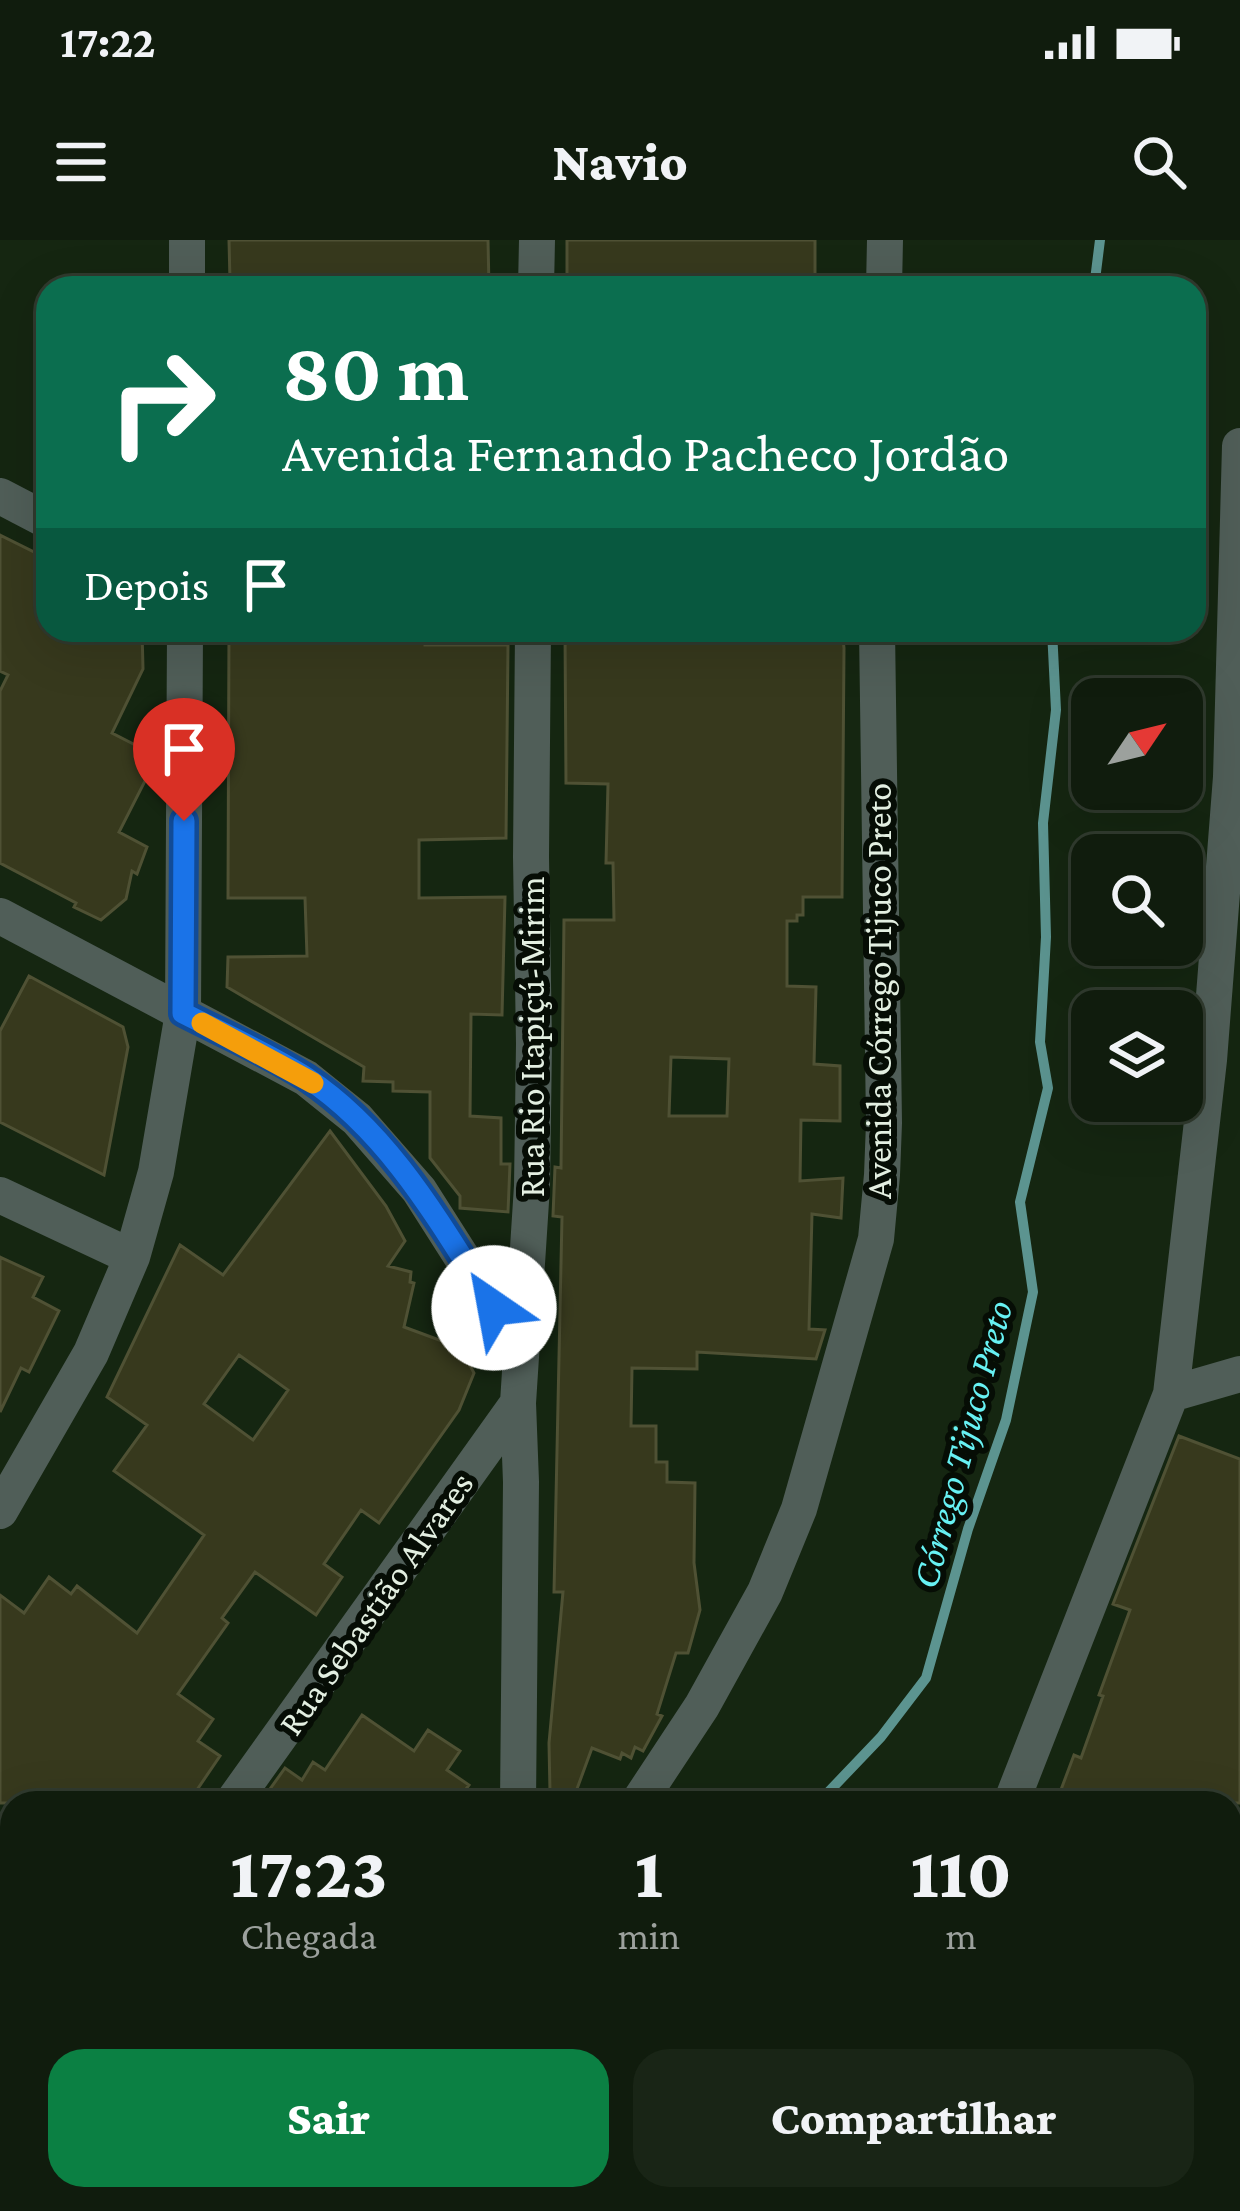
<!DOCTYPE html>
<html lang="pt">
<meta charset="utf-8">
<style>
body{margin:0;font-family:"Crimson Pro",serif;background:#192516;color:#f1f3f6;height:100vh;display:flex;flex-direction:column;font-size:45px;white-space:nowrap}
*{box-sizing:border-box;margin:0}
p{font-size:39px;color:#9ca19d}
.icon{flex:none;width:66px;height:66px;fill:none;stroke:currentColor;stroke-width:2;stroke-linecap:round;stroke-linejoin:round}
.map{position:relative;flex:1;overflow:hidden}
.drawer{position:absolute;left:0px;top:1551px;width:1242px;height:420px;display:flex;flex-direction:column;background:#101c0d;border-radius:36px 36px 0 0;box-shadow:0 12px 48px #0002,0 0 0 3px #303a2e}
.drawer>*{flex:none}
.banner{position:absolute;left:36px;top:36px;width:1170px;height:366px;border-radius:36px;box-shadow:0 12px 48px #0002,0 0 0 3px #303a2e;background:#0b6e4f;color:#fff;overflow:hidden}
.needle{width:78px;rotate:55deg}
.buttons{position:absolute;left:1071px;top:438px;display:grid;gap:24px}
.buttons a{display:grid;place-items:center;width:132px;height:132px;border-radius:24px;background:#101c0d;box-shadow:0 12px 48px #0002,0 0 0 3px #303a2e;font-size:60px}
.pin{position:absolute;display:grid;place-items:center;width:102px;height:102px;color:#fff;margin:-123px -51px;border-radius:50% 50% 50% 0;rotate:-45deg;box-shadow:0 0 12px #0007}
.pin .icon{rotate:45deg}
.me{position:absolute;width:132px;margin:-66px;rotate:327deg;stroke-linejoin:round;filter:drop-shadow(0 0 9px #0008)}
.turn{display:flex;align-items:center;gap:42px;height:252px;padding:0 48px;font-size:54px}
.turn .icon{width:156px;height:156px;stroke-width:2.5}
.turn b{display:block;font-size:84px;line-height:102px}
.then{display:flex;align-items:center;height:114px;padding:0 48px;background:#0003;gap:24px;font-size:45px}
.eta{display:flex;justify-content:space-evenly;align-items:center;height:204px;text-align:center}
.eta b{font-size:72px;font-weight:800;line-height:84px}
.primary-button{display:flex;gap:24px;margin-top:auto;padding:24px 48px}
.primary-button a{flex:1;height:138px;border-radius:36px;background:#0b8043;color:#fff;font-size:48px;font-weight:800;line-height:138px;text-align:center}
.primary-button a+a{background:#192516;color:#f1f3f6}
.status{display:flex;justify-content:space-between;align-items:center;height:84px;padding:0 60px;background:#101c0d;direction:ltr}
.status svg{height:33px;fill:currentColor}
header{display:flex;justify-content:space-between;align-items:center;height:156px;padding:0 48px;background:#101c0d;font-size:54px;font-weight:800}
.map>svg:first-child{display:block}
</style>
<div class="status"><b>17:22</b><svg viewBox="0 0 49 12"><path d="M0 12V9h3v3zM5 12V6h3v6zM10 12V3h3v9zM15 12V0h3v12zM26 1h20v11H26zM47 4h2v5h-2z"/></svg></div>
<header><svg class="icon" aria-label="menu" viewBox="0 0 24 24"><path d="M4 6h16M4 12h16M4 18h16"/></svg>Navio<svg class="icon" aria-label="search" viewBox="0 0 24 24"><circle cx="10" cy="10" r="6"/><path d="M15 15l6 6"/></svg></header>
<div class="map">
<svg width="1240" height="1971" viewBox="0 0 1240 1971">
<rect width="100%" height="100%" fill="#152611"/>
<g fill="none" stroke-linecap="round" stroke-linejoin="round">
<path stroke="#5c9490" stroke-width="10" d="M1094,48L1100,0
M818,1563L881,1497L926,1438L968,1289L1006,1180L1033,1052L1020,962L1048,848L1040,802L1046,697L1043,583L1056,470L1052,390
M516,1971L521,1959"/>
</g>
<path fill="#37391d" stroke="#4f5134" stroke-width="3" fill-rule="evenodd" d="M229,0H488L489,48H253V40L230,41Z
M567,0H815V48H567Z
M0,295L48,319V390H142L143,429L112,493L143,509L145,541L119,592L147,607L137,634L132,631L126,659L101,680L74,667L76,663L0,623V451L8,435L0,431Z
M229,390H425V405H508L506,598L419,600V658L505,657L502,775L471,774L470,876L501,878V924H510L508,972L460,968V956L430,918V852L393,851V842L363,841L364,827L227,747L228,717L307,716L305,658H228Z
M565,390H842L844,408L842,657H803V675H797V681H787V746L816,747L814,824L840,826V881L801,880L800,941L843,938L841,978L812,974L809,1089L825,1090L816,1119L697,1112V1129L632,1128L631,1186H656V1222H667V1242L695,1243L694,1323L700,1370L688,1413H676L657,1474L662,1476L643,1511L635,1507L631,1518L622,1513L620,1519L592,1508L574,1557L550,1552L549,1503L563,1352H554L562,977L553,976L555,927L561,928L564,680H614L613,623H606L608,544L566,543ZM671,817L729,819L727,876H669Z
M29,736L123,787L128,807L104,935L0,882V791Z
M330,891L386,966L405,1001L388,1026L411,1032L410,1042L414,1043L404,1087L461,1108L474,1133L459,1170L379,1283L361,1270L324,1324L342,1337L316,1375L255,1332L222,1378L228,1383L178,1454L213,1479L198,1501L220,1516L188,1563H0V1355L24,1373L49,1337L71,1354L77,1346L137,1393L204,1295L114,1231L147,1185L107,1157L180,1005L223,1035ZM239,1115L288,1150L253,1200L204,1164Z
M0,1017L43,1037L33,1057L59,1071L29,1132L21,1128L0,1172Z
M1179,1196L1240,1219V1563H1056L1074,1515L1081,1518L1103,1456L1099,1455L1130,1370L1113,1364Z
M362,1475L414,1511L428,1490L460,1511L447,1530L469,1545L456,1563H260L285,1528L302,1540L313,1522L325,1530Z"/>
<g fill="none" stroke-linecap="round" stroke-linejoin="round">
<path stroke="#505e58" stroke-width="36" d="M187,48V0
M536,48L537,0
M884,48L885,0
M0,256L48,281
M0,676L306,838L357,879L419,950L519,1107
M0,955L132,1017
M1171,1154L1240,1134
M0,1271L91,1113L132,1017L156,932L183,773L185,390
M232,1563L518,1163
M518,1563L521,1242L518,1163L532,946L534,804L531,617L533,390
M638,1563L702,1466L765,1352L799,1269L876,999L882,935L884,883L877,390
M1011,1563L1171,1154L1209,820L1231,537L1240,206
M0,1718L12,1726
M1230,1819L1240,1793
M0,1897L12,1879
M364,1971L372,1959
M738,1971L749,1959
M1170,1971L1175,1959"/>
</g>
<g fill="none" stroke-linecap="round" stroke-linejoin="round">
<g stroke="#114b97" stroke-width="30">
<path id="route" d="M184,581L183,773C224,794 268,813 307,838C391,894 441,985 494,1068"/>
</g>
<use href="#route" stroke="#1a73e8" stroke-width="21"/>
<path stroke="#f59e0b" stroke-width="21" d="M202,783L313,843"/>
</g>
<g text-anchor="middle" stroke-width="12" stroke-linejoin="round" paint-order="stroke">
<g font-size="36" fill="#e3efe1" stroke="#060d05">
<text transform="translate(878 751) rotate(-90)" y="13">Avenida Córrego Tijuco Preto</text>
<text transform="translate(531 797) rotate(-90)" y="13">Rua Rio Itapiçú-Mirim</text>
<text transform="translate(375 1363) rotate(-55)" y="13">Rua Sebastião Alvares</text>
</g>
<g font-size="39" font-style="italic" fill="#67f1f3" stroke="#060d05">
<text transform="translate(961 1204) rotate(-75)" y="14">Córrego Tijuco Preto</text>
</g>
</g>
</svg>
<div class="buttons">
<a><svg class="needle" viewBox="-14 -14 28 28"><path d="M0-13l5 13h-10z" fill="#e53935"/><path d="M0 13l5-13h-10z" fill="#9ca19d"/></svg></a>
<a><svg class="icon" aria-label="search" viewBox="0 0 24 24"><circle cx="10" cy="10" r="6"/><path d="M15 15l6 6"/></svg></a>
<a><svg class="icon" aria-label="layers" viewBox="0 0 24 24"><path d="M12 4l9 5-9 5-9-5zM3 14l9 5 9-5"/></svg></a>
</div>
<div class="pin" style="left:184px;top:581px;background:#d93025"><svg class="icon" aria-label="arrive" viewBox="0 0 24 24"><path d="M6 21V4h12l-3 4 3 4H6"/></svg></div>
<svg class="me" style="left:494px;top:1068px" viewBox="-20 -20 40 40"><circle r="19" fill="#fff"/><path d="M0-13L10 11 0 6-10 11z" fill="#1a73e8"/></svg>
<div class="banner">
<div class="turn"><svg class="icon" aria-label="right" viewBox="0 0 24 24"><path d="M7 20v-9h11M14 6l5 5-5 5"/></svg><div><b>80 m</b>Avenida Fernando Pacheco Jordão</div></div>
<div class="then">Depois<svg class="icon" aria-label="arrive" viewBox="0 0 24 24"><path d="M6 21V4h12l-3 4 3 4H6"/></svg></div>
</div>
<section class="drawer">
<div class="eta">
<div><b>17:23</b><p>Chegada</p></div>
<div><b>1</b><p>min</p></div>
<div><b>110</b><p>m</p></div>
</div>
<div class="primary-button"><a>Sair</a><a>Compartilhar</a></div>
</section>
</div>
